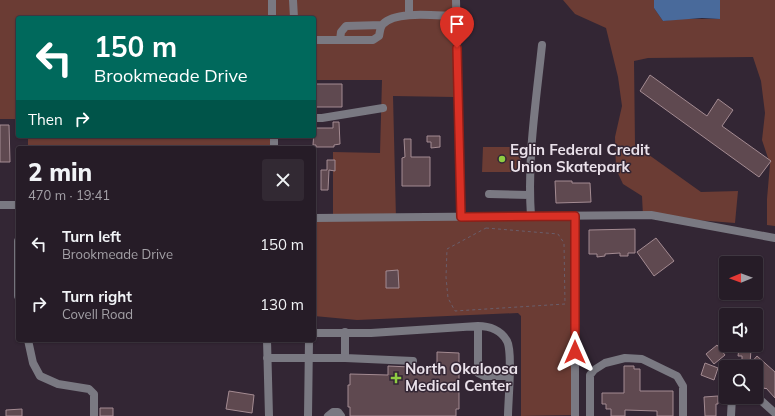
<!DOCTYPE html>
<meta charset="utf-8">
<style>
body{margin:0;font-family:Mulish,sans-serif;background:#322933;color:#f1f3f6;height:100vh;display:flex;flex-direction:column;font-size:15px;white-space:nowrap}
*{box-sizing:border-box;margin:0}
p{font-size:13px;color:#a4a1a7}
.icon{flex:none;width:22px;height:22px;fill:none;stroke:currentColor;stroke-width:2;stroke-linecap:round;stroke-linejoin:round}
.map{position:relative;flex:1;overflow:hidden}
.drawer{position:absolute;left:16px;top:146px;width:300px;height:196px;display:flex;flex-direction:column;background:#261c27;border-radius:4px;box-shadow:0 1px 3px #0004,0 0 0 1px #423a44}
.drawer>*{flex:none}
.top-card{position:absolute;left:16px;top:16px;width:300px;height:122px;border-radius:4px;box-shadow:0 1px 3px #0004,0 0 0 1px #423a44;background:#00695c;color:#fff;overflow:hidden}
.needle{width:26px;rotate:269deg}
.fabs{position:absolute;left:719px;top:256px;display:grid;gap:8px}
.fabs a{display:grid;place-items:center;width:44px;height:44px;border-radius:4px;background:#261c27;box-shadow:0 1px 3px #0004,0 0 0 1px #423a44;font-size:20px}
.pin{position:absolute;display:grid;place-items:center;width:34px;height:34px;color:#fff;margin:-41px -17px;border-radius:50% 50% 50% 0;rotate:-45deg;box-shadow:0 0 4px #0007}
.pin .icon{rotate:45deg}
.me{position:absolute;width:44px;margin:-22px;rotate:0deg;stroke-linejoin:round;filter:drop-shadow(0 0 3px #0008)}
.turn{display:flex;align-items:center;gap:14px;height:84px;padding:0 12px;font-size:18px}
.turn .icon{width:52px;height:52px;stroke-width:2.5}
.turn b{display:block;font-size:28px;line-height:34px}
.then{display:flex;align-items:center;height:38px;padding:0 12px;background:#0003;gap:8px;font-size:15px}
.round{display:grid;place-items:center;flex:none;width:42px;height:42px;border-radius:4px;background:#322933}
.summary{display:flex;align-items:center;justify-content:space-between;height:68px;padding:0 12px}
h1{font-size:24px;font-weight:800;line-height:30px}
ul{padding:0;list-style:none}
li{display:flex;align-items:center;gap:12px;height:60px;padding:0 12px}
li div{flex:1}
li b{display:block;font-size:15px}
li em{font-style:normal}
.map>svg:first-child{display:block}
</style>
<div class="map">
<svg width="775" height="416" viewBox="0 0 775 416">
<rect width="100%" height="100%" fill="#332634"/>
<path fill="#6b3c34" d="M0,0H269V18H18V119H0Z
M276,0H454V97L393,96L396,219L572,220L575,415L521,416V316L518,313L357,320L314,316V219H333V152L380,153L382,80H314V18H276Z
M563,0H654V8L663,21L678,19H720V0H775V226L767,225V199L770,164L762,140L765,113L761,81L753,57L648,58L634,61L635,145L701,192L738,191L735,223L643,216L642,196L623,184L616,169L615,137L622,106L618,77L606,28L575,14Z
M28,136H271V148H144L138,145L113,147L112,148H28Z
M483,147H521V172H482Z"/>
<path fill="#496a9b" d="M654,0H720V19L702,18L663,21L654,8Z"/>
<path fill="#5f4950" stroke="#a48b92" d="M650,75L707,116L718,99L733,110L722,126L771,161L759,177L640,91Z
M314,84H342V107H314Z
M333,122H339L340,144L334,145V147H316V145H313L314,131L316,130V128H333Z
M0,125H9L10,162H0Z
M427,136H440V147L431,148V142H427Z
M404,139H411V157H430V186H402V158L405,157Z
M327,160H335V171L329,170L328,190H321V170H327Z
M555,181H572V183H590L591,202L556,203Z
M635,229V253H628V256H620V253L605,254V256L597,257V254H589V230Z
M656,238L674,261L654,276L637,252Z
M398,270L399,288H386V271Z
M717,345L725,355L714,364L706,354Z
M739,348L751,349L750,364L757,356L775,372V398L766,388L765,389L758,380L761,377L756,373V367H747L748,366L745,362H742V356H738Z
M437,352L459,353V409H456V416H350V407H348V385H350V374L388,375V366L410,367V370H437Z
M705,363L718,368L714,380L701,375Z
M624,366H634V369H640V391H673V416H657V411L625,410V416H611V409H606V404H602V393H624Z
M229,391L254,395L252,413L226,409Z
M718,396V404H716V416H705L704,397Z
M100,408H113V416H100Z
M22,409V416H6V410Z"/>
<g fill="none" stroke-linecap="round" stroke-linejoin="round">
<path stroke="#6a5e6b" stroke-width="1" stroke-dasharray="3 3" stroke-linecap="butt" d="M486,228L558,234L564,243L565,304L455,311L448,298L446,277L447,249Z"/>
<path stroke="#7a7982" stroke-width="8" d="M272,0V18
M293,0L294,18
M409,0V15
M456,0L461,217
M314,40H373L379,36C380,32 380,27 383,24C396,10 438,16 457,16
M340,40L341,32L346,26L382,25
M314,118H322L383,108
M274,136V148
M489,194L529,195
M0,205H18
M531,216C527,159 536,102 542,45
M575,216V416
M314,218L651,215L775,238
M18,241V296
M478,326V373L484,376H509
M314,333H371L478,326C489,326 501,330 507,341C513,352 508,401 508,416
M28,340L33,363L40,376L58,384L89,389L94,394V416
M267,340L269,416
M267,358H345L413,361
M345,358V332
M756,396L775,413
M308,416L309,340
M328,416L333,412H338L341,416
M590,416V375L594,370L605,363L625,358L642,359L677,376L683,386V416
M731,416L732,397"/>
</g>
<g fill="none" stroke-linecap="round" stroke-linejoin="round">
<g stroke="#8d1f18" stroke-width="10">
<path id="route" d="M457,48L461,217L575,216V352"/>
</g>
<use href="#route" stroke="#d93025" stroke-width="7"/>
</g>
<g fill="#8fcd42" stroke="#332634" stroke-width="1.5">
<circle cx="502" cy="159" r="4"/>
<path d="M394 372h4v4h4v4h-4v4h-4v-4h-4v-4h4z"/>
</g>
<g text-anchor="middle" stroke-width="3" stroke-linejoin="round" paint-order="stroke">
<g font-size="15" font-weight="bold" fill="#eae1ea" stroke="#332634" text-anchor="start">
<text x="510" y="155">Eglin Federal Credit<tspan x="510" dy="17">Union Skatepark</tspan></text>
<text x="405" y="374">North Okaloosa<tspan x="405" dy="17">Medical Center</tspan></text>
</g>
</g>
</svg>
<div class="fabs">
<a><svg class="needle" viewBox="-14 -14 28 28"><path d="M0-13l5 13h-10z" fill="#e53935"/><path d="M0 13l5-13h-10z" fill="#a4a1a7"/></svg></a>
<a><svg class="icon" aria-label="sound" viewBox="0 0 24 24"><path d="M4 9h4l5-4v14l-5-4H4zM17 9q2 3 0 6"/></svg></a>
<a><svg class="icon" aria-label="search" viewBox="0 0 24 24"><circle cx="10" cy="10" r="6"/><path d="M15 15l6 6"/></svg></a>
</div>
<div class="pin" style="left:457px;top:48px;background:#d93025"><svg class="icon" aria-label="arrive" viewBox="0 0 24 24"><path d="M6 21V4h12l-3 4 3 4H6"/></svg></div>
<svg class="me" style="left:575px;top:352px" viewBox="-20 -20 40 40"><path d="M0-17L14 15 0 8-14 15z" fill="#d93025" stroke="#fff" stroke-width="4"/></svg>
<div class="top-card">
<div class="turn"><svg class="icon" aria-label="left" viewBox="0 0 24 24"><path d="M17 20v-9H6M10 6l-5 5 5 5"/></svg><div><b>150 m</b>Brookmeade Drive</div></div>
<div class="then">Then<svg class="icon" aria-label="right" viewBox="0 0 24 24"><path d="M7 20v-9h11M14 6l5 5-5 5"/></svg></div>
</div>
<section class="drawer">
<div class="summary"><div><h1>2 min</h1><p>470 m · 19:41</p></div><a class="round"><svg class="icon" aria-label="close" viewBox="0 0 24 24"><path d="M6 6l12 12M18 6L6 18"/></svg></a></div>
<ul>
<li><svg class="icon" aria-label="left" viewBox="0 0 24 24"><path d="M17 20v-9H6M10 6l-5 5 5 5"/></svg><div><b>Turn left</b><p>Brookmeade Drive</p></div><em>150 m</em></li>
<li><svg class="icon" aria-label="right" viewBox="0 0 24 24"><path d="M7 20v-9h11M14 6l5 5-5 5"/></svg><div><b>Turn right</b><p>Covell Road</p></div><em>130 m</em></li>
</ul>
</section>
</div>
